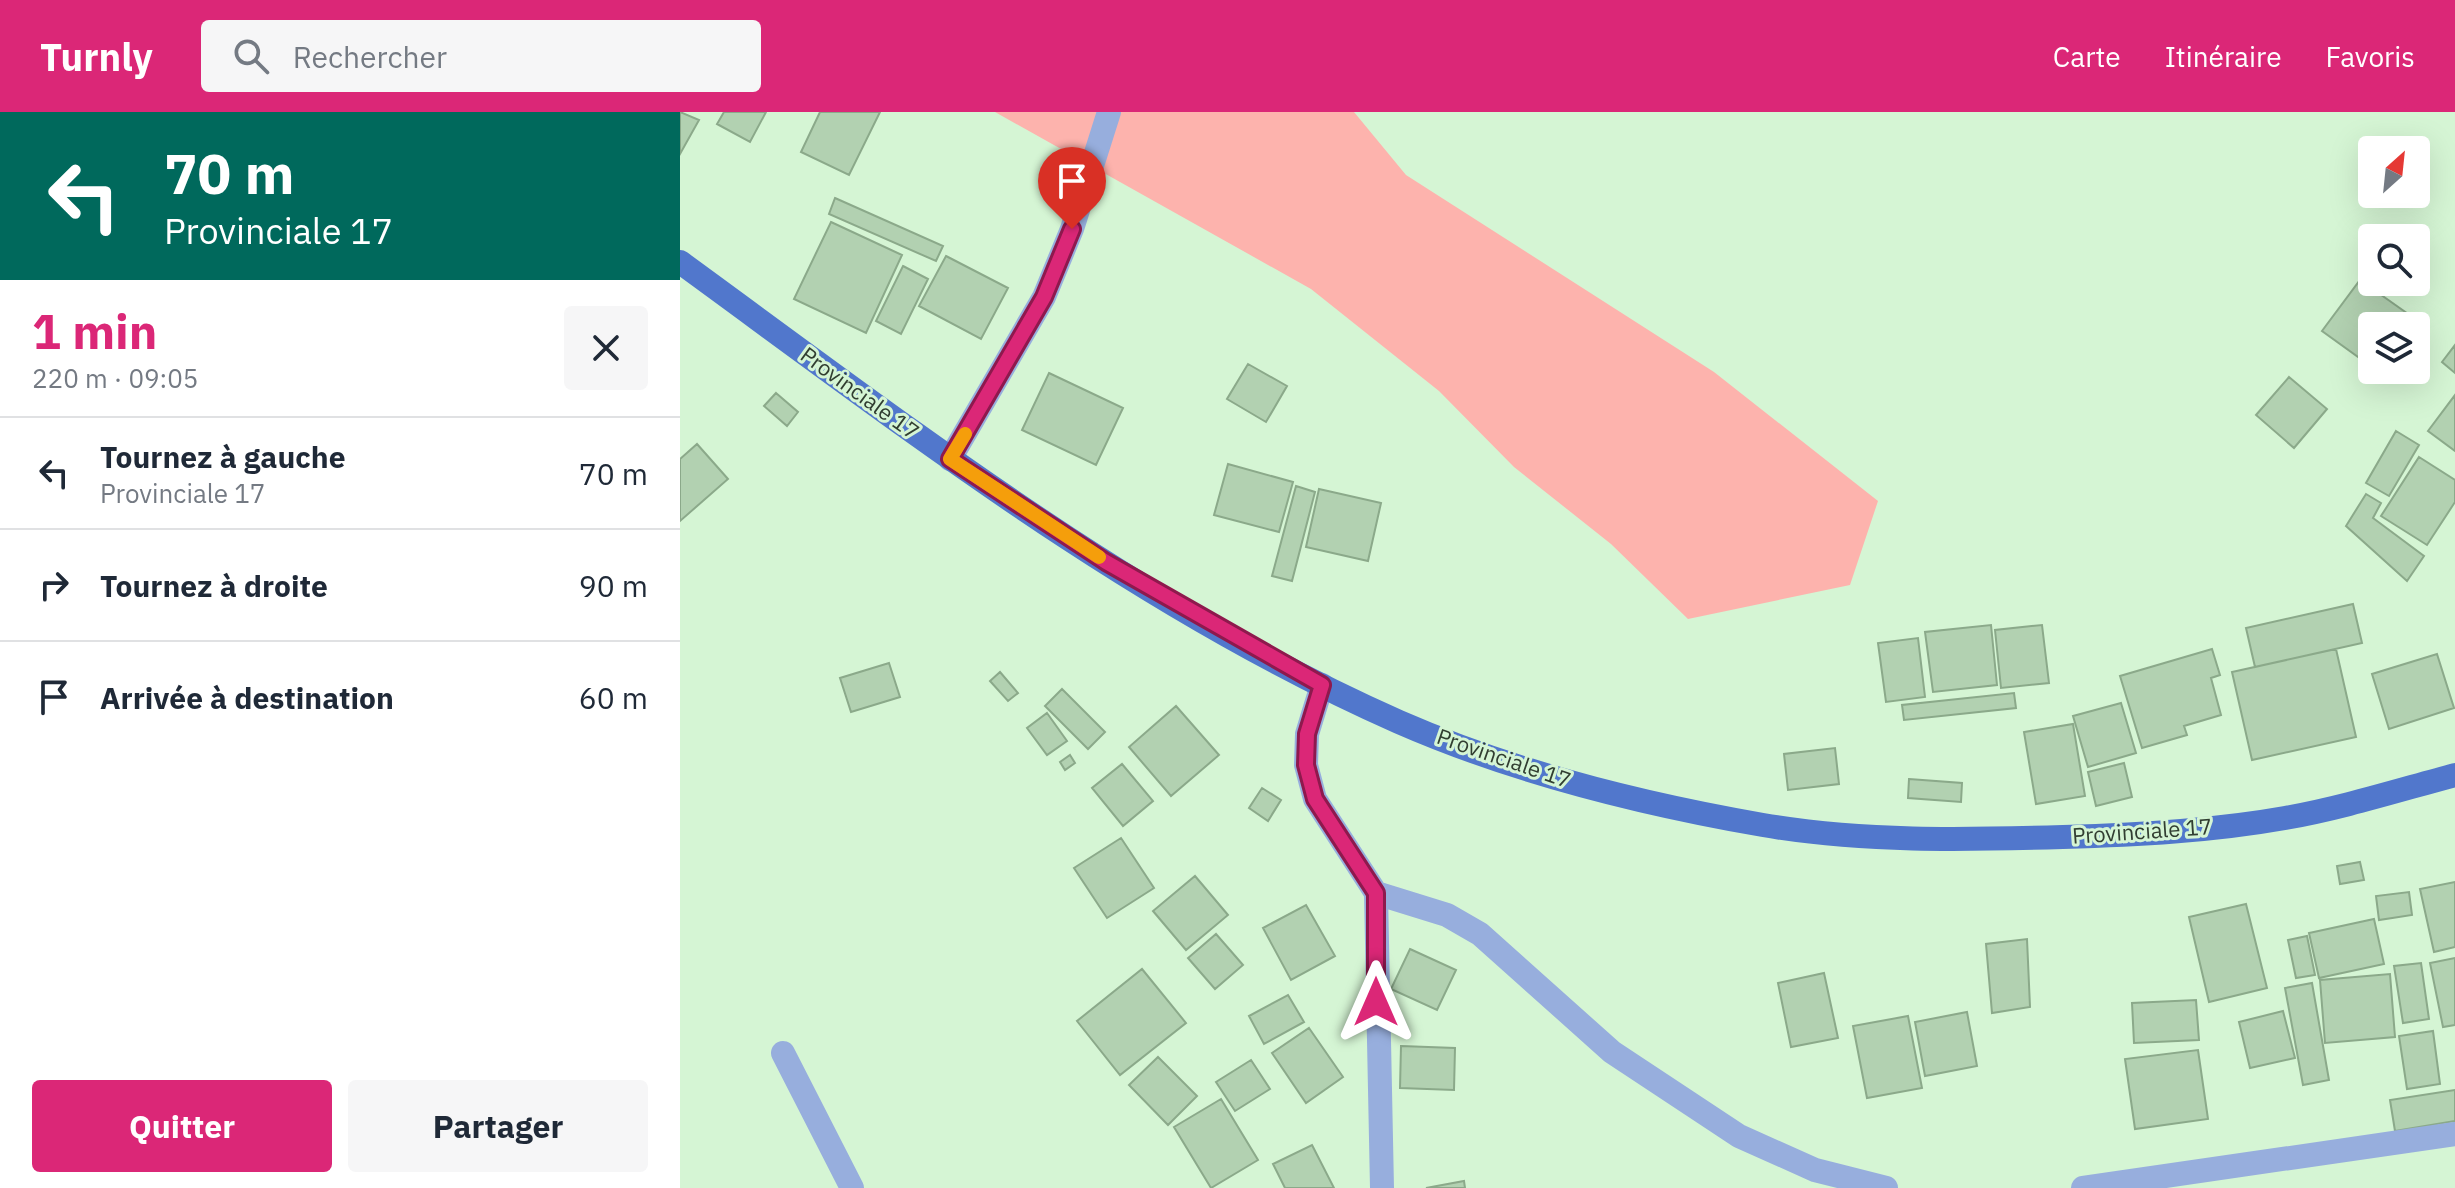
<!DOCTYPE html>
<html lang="fr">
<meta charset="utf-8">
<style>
body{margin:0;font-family:"IBM Plex Sans",sans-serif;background:#f6f6f7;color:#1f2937;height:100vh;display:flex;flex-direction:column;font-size:30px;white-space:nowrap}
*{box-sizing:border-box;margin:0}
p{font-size:26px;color:#747a83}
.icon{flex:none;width:44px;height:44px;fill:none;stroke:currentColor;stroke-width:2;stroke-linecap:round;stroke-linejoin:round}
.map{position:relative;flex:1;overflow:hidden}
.side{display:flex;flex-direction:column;background:#fff;width:680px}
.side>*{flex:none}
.banner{background:#00695c;color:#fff;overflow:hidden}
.needle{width:52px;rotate:27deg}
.tools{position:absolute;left:1678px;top:24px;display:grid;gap:16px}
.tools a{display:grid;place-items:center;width:72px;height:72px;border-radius:8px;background:#fff;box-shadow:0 8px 32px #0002;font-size:40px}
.pin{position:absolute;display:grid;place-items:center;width:68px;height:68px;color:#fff;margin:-82px -34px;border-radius:50% 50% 50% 0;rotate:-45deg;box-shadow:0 0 8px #0007}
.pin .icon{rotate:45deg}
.me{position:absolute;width:88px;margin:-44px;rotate:0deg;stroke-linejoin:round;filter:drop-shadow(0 0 6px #0008)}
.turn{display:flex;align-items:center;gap:28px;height:168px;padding:0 32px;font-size:36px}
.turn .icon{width:104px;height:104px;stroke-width:2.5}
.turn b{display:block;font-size:56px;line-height:68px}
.round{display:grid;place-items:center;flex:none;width:84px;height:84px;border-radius:8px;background:#f6f6f7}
.head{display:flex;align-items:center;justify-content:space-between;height:136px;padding:0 32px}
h1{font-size:48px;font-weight:700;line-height:60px;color:#db2777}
.action{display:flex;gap:16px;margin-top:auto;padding:16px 32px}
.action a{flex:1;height:92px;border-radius:8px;background:#db2777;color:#fff;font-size:32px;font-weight:700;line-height:92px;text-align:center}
.action a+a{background:#f6f6f7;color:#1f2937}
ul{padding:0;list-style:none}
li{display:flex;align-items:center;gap:24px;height:112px;padding:0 32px;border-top:2px solid #e0e1e3}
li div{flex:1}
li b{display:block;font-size:30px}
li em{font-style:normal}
header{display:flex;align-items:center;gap:48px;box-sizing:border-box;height:112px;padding:0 40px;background:#db2777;color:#fff}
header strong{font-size:38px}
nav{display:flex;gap:44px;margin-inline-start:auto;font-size:28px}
.search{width:560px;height:72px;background:#f6f6f7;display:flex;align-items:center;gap:20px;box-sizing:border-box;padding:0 28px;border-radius:8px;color:#747a83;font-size:30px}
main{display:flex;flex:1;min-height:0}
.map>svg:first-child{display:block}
</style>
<header>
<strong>Turnly</strong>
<div class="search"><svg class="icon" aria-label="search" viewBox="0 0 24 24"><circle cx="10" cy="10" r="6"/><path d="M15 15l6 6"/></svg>Rechercher</div>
<nav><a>Carte</a><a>Itinéraire</a><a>Favoris</a></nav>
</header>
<main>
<section class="side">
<div class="banner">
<div class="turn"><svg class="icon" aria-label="left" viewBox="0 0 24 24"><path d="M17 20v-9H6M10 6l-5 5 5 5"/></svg><div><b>70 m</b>Provinciale 17</div></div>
</div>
<div class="head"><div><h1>1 min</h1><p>220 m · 09:05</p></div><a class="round"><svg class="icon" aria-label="close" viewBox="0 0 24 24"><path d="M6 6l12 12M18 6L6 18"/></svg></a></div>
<ul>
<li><svg class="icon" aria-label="left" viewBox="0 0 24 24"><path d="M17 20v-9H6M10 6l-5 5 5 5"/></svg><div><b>Tournez à gauche</b><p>Provinciale 17</p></div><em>70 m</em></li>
<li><svg class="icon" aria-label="right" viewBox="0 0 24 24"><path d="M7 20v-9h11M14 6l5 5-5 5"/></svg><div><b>Tournez à droite</b></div><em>90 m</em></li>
<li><svg class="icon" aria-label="arrive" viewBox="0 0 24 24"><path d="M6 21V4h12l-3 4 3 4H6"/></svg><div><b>Arrivée à destination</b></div><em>60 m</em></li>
</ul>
<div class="action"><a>Quitter</a><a>Partager</a></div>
</section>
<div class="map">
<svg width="1775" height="1076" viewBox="0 0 1775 1076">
<rect width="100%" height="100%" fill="#d5f5d4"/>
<path fill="#fdb3ad" d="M315,0H674L726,63L1034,260L1198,389L1170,473L1008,507L931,432L834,355L759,279L631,177Z"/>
<path fill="#b2d1b1" stroke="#8ba98a" stroke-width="2" d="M0,0L19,8L0,42Z
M44,0H86L70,30L37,12Z
M140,0H200L169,63L121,40Z
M155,86L263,134L256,149L149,102Z
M151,110L222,143L186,221L114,187Z
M266,144L328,176L301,227L239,194Z
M223,154L248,167L221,222L196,209Z
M1680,168L1738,209L1734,214H1692V255L1642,219Z
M1775,233V261L1762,250Z
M568,252L607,274L586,310L547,287Z
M369,261L443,296L416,353L342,318Z
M1609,265L1647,297L1614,336L1576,303Z
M96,281L118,300L107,314L84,294Z
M1775,283V339L1748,319Z
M1716,319L1739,333L1709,384L1686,371Z
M17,332L48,367L0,409V347Z
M1739,345L1775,368V390L1747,433L1701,404Z
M548,352L613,370L599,420L534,403Z
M616,374L635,380L612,469L592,464Z
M639,377L701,391L688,449L626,435Z
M1686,382L1701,391L1693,406L1744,444L1727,469L1666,414Z
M1673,492L1682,531L1575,555L1566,516Z
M1311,513L1317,573L1253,580L1245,520Z
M1362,513L1369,571L1321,576L1315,518Z
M1238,526L1245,585L1206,590L1198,531Z
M1532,537L1540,563L1531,566L1541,603L1504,614L1507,623L1462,636L1440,564Z
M1656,537L1676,625L1572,648L1552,560Z
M1757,542L1774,596L1709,617L1692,562Z
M209,551L220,585L171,600L160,566Z
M320,560L338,581L328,589L310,569Z
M382,577L425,620L408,637L365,594Z
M1334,581L1336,596L1224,608L1222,593Z
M1441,591L1456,641L1408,655L1393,604Z
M496,594L539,643L491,684L449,635Z
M367,601L387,629L367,643L347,616Z
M1393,612L1405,684L1356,692L1344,620Z
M1155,636L1159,672L1108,678L1104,642Z
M390,643L395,651L385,658L380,650Z
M1444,651L1452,685L1416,694L1408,660Z
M442,652L473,689L443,714L412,676Z
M1229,667L1282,671L1281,690L1228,686Z
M582,676L601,688L588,709L569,696Z
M441,726L474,776L427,806L394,756Z
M1680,750L1684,768L1660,772L1657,754Z
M515,764L548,803L506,838L473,799Z
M1775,770V835L1754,840L1740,777Z
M1729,780L1732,803L1699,808L1696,784Z
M1566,792L1587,876L1529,890L1509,805Z
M626,793L655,844L611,868L583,816Z
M1694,807L1704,852L1639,866L1629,821Z
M536,822L563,853L535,877L508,846Z
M1627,824L1635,863L1616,866L1608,828Z
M1347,827L1350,895L1312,901L1306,832Z
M730,837L776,858L757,898L711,877Z
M1775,846V913L1763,915L1750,851Z
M1741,851L1749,907L1723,911L1714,854Z
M462,857L506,911L440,963L397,909Z
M1144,861L1158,926L1111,935L1098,871Z
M1710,862L1715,925L1645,931L1640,868Z
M1632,871L1649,968L1623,973L1605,876Z
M608,883L624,910L584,932L569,904Z
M1516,888L1519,928L1454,931L1452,891Z
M1603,899L1615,946L1570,956L1559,910Z
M1287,900L1297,954L1245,964L1235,910Z
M1228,904L1242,976L1187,986L1173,914Z
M629,916L663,965L626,991L592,941Z
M1753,919L1760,972L1727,977L1719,924Z
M721,934L775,936L774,978L720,976Z
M1518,938L1528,1007L1455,1017L1445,947Z
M478,945L517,984L488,1013L449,973Z
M571,948L590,977L555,999L536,970Z
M1775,978V1009L1715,1019L1710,988Z
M541,987L578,1048L531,1076L494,1015Z
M632,1033L654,1076H605L593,1052Z
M784,1069L785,1076H746Z"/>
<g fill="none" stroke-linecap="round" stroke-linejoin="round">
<path stroke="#97aedd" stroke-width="24" d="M270,347L364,185L392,117L429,0
M642,573L627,622L626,653L635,687L696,781L702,1076
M696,781L767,803L800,822L932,940L1059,1024L1135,1058L1206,1076
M103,941L172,1076
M1403,1076L1775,1022"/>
<path stroke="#5177cc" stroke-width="24" d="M0,150C229,317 458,495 719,610C831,659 962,692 1083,713C1181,730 1284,728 1383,725C1457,723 1532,719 1605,706C1662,696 1719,678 1775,663"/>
</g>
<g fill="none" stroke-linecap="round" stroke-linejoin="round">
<g stroke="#8e194d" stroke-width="20">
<path id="route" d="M392,117L364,185L270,347L426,450L642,573L627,622L626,653L635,687L696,781V890"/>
</g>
<use href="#route" stroke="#db2777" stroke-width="14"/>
<path stroke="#f59e0b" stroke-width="14" d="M285,322L270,347L419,445"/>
</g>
<g text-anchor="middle" stroke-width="6" stroke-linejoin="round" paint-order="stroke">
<g font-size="22" fill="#313e31" stroke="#d5f5d4">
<text transform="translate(180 281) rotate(36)" y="8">Provinciale 17</text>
<text transform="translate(824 646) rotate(19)" y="8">Provinciale 17</text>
<text transform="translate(1462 719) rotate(-4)" y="8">Provinciale 17</text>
</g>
</g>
</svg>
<div class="tools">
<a><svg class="needle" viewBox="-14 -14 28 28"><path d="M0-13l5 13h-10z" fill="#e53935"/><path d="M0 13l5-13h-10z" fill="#747a83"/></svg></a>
<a><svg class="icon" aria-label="search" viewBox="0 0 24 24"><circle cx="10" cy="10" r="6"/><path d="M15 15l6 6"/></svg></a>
<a><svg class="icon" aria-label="layers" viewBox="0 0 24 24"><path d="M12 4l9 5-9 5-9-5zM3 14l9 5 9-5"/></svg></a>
</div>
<div class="pin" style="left:392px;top:117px;background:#d93025"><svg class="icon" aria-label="arrive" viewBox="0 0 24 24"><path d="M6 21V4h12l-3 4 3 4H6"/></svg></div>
<svg class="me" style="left:696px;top:890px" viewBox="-20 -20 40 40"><path d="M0-17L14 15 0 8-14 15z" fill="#db2777" stroke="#fff" stroke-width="4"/></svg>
</div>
</main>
